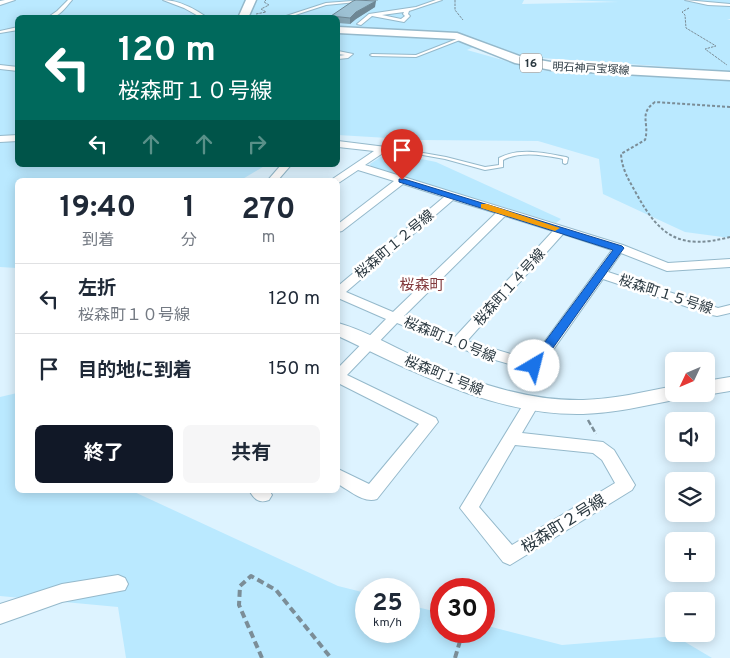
<!DOCTYPE html>
<html lang="ja">
<meta charset="utf-8">
<style>
body{margin:0;font-family:Overpass,"Noto Sans JP",sans-serif;background:#f6f6f7;color:#1f2937;height:100vh;display:flex;flex-direction:column;font-size:19px;white-space:nowrap}
*{box-sizing:border-box;margin:0}
p{font-size:16px;color:#747a83}
.icon{flex:none;width:28px;height:28px;fill:none;stroke:currentColor;stroke-width:2;stroke-linecap:round;stroke-linejoin:round}
.map{position:relative;flex:1;overflow:hidden}
.details{position:absolute;left:15px;top:178px;width:325px;height:315px;display:flex;flex-direction:column;background:#fff;border-radius:8px;box-shadow:0 2px 12px #0003}
.details>*{flex:none}
.top-card{position:absolute;left:15px;top:15px;width:325px;height:152px;border-radius:8px;box-shadow:0 2px 12px #0003;background:#00695c;color:#fff;overflow:hidden}
.needle{width:32px;rotate:226deg}
.tools{position:absolute;left:665px;top:352px;display:grid;gap:10px}
.tools a{display:grid;place-items:center;width:50px;height:50px;border-radius:8px;background:#fff;box-shadow:0 2px 12px #0003;font-size:25px}
.speed{position:absolute;left:355px;top:578px;display:flex;gap:10px;font-size:25px;font-weight:700;text-align:center}
.speed>*{display:grid;place-content:center;width:65px;height:65px;border-radius:50%;background:#fff;box-shadow:0 2px 12px #0003;line-height:1}
.speed small{font-size:12px;font-weight:400}
.speed .limit{border:8px solid #d22;background:#fff;color:#111}
.pin{position:absolute;display:grid;place-items:center;width:42px;height:42px;color:#fff;margin:-51px -21px;border-radius:50% 50% 50% 0;rotate:-45deg;box-shadow:0 0 5px #0007}
.pin .icon{rotate:45deg}
.me{position:absolute;width:55px;margin:-28px;rotate:37deg;stroke-linejoin:round;filter:drop-shadow(0 0 4px #0008)}
.turn{display:flex;align-items:center;gap:18px;height:105px;padding:0 20px;font-size:22px}
.turn .icon{width:65px;height:65px;stroke-width:2.5}
.turn b{display:block;font-size:35px;line-height:42px}
.lanes{display:flex;align-items:center;height:48px;padding:0 20px;background:#0003;justify-content:center;gap:25px;direction:ltr}
.lanes .off{opacity:.35}
.eta{display:flex;justify-content:space-evenly;align-items:center;height:85px;text-align:center}
.eta b{font-size:30px;font-weight:700;line-height:35px}
.cta{display:flex;gap:10px;margin-top:auto;padding:10px 20px}
.cta a{flex:1;height:58px;border-radius:8px;background:#111827;color:#fff;font-size:20px;font-weight:700;line-height:58px;text-align:center}
.cta a+a{background:#f6f6f7;color:#1f2937}
ul{padding:0;list-style:none}
li{display:flex;align-items:center;gap:15px;height:70px;padding:0 20px;border-top:1px solid #e0e1e3}
li div{flex:1}
li b{display:block;font-size:19px}
li em{font-style:normal}
.map>svg:first-child{display:block}
</style>
<div class="map">
<svg width="730" height="658" viewBox="0 0 730 658">
<rect width="100%" height="100%" fill="#ddf3ff"/>
<path fill="#bae9ff" d="M0,0H524L522,4L619,2L566,0H730V19H727L730,20V71L527,57L482,43L467,50L539,70L730,81V238L685,232L603,194L599,159L538,141L421,140L338,135V18H18V165H266L241,180H18L17,268L0,267Z
M388,152L436,162L561,219L556,223L371,167L370,164Z
M17,393L18,490H130L338,586L366,593V631H409V605L441,613V631H484V625L562,645L675,636L712,658H126L118,607L0,596V397Z"/>
<g fill="none" stroke-linecap="round" stroke-linejoin="round">
<g stroke="#95b9cb" stroke-width="2">
<path id="service" d="M365,0H377L326,5L286,18H280L326,3Z
M462,37L465,38L416,57L372,56L370,55L372,54L416,55Z
M389,147L446,157L485,167L499,165V158C519,147 545,153 566,157L568,158L567,163L565,164L563,163V159L559,158C542,155 520,151 503,160V167L485,170L445,159L389,149L383,150L381,149Z"/>
</g>
<g stroke="#95b9cb" stroke-width="2">
<path id="pedestrian" d="M68,0H72C65,8 59,18 47,18L57,11Z
M163,0C179,0 195,9 208,18H202L184,8Z
M436,0H442L409,11L408,14L410,16L404,22L372,16L361,25L357,24L369,14L416,7ZM404,12L403,14L405,16L401,19L382,15Z
M685,0L730,4V6L708,5Z
M18,27V30L0,33V31Z
M338,51L353,54L348,58L338,59V56L345,55L338,54Z
M0,65L18,67V71L0,69Z"/>
</g>
<g stroke="#95b9cb" stroke-width="2">
<path id="minor" d="M5,0H15L0,5V1Z
M18,135V141L0,142V136Z
M338,141L386,147V151L365,165L623,245L668,263L730,259V267L667,271L621,253L608,272L718,308L730,305V313L717,316L712,315L603,279L539,370L534,371L478,355L397,323L347,375L436,418L438,422L377,499C364,504 349,490 338,484V469L369,484L419,424L338,383V368L386,319L338,298V286L444,197L403,184L342,231L338,232V224L394,181L358,170L340,182L338,183V180H331L374,151L338,147ZM453,200L496,213L393,312L346,292ZM505,216L553,231L455,337L404,316ZM563,234L612,250L531,360L467,341Z
M281,165H291L278,180H268Z
M531,398L536,400L539,404L522,433L603,442L614,450L635,485L632,490L510,565L503,562L460,508L526,400ZM515,445L593,453L602,460L615,483L512,545L479,507Z
M249,490H269L272,495L269,500C259,504 254,499 249,490Z
M118,575L125,578L128,584L125,590L62,602L0,624V604L62,584Z"/>
</g>
<g stroke="#95b9cb" stroke-width="2">
<path id="tertiary" d="M338,323C368,331 400,351 429,363C478,384 530,401 583,400C614,399 644,392 674,386V394H683L681,398L674,400C644,406 614,413 583,414C496,416 414,372 338,336Z
M730,377V391L706,395L702,394H706V381Z"/>
</g>
<g stroke="#95b9cb" stroke-width="3">
<path id="primary" d="M246,0H256L248,18H238Z
M338,27L457,33L522,57L551,62L730,72V80L551,70L515,63L455,39L338,33Z"/>
</g>
<path stroke="#7b8d97" stroke-width="1" stroke-dasharray="2.5 1" stroke-linecap="butt" d="M455,0V10L463,20
M689,8L682,12L685,15L686,28L716,46L705,49L727,65
M256,14L266,12L261,9L269,5L264,2L266,0"/>
<path stroke="#7b8d97" stroke-width="2" stroke-dasharray="3 2" stroke-linecap="butt" d="M730,107L655,102C638,114 650,123 645,140L621,154C622,170 629,180 636,193C660,237 680,250 730,237"/>
<path stroke="#7b8d97" stroke-width="2.5" stroke-dasharray="5.5 2.5" stroke-linecap="butt" d="M532,390L533,378
M588,420L596,434"/>
<path stroke="#7b8d97" stroke-width="4" stroke-dasharray="7 4" stroke-linecap="butt" d="M455,586V589
M262,658L239,605L240,586L251,576L276,590L331,658
M455,658L463,631"/>
<use href="#service" fill="#fff" fill-rule="evenodd"/>
<use href="#pedestrian" fill="#fff" fill-rule="evenodd"/>
<use href="#minor" fill="#fff" fill-rule="evenodd"/>
<use href="#tertiary" fill="#fff" fill-rule="evenodd"/>
<use href="#primary" fill="#fff" fill-rule="evenodd"/>
</g>
<path fill="#87a6b5" d="M375,7L356,19L350,24L338,23V18H331V16Z"/>
<path fill="#6e8794" d="M376,1L375,7L356,19L350,24V18L356,12Z"/>
<path fill="#9dc1d3" stroke="#6e8794" d="M356,0L376,1L356,12L350,18L331,16L353,1Z"/>
<path fill="#1a73e8" stroke="#114b97" d="M399,179H404L622,246L624,248L538,369H529L527,366L613,250L399,182Z"/>
<path fill="#f59e0b" d="M481,204H487L560,228L555,231L552,230L481,208Z"/>
<g text-anchor="middle" stroke-width="5" stroke-linejoin="round" paint-order="stroke">
<g font-size="11" fill="#2a3840" stroke="#fff">
<text transform="translate(591 68) rotate(3)" y="4">明石神戸宝塚線</text>
</g>
<rect fill="#fff" stroke="#6a7479" stroke-width="1" x="520" y="53.5" width="22" height="19" rx="4"/>
<g font-size="12" font-weight="bold" fill="#2a3840">
<text x="531" y="67">16</text>
</g>
<g font-size="14" fill="#2a3840" stroke="#fff">
<text transform="translate(394 244) rotate(-40)" y="5">桜森町１２号線</text>
<text transform="translate(509 287) rotate(-48)" y="5">桜森町１４号線</text>
<text transform="translate(666 294) rotate(18)" y="5">桜森町１５号線</text>
<text transform="translate(450 339) rotate(22)" y="5">桜森町１０号線</text>
<text transform="translate(444 375) rotate(22)" y="5">桜森町１号線</text>
</g>
<g font-size="15" fill="#823a3d" stroke="#fff">
<text x="422" y="290">桜森町</text>
</g>
<g font-size="16" fill="#2a3840" stroke="#fff">
<text transform="translate(563 523) rotate(-32)" y="6">桜森町２号線</text>
</g>
</g>
</svg>
<div class="tools">
<a><svg class="needle" viewBox="-14 -14 28 28"><path d="M0-13l5 13h-10z" fill="#e53935"/><path d="M0 13l5-13h-10z" fill="#747a83"/></svg></a>
<a><svg class="icon" aria-label="sound" viewBox="0 0 24 24"><path d="M4 9h4l5-4v14l-5-4H4zM17 9q2 3 0 6"/></svg></a>
<a><svg class="icon" aria-label="layers" viewBox="0 0 24 24"><path d="M12 4l9 5-9 5-9-5zM3 14l9 5 9-5"/></svg></a>
<a>+</a>
<a>−</a>
</div>
<div class="speed"><div>25<small>km/h</small></div><div class="limit">30</div></div>
<div class="pin" style="left:402px;top:180px;background:#d93025"><svg class="icon" aria-label="arrive" viewBox="0 0 24 24"><path d="M6 21V4h12l-3 4 3 4H6"/></svg></div>
<svg class="me" style="left:534px;top:366px" viewBox="-20 -20 40 40"><circle r="19" fill="#fff"/><path d="M0-13L10 11 0 6-10 11z" fill="#1a73e8"/></svg>
<div class="top-card">
<div class="turn"><svg class="icon" aria-label="left" viewBox="0 0 24 24"><path d="M17 20v-9H6M10 6l-5 5 5 5"/></svg><div><b>120 m</b>桜森町１０号線</div></div>
<div class="lanes"><svg class="icon" aria-label="left" viewBox="0 0 24 24"><path d="M17 20v-9H6M10 6l-5 5 5 5"/></svg><svg class="icon off" aria-label="ahead" viewBox="0 0 24 24"><path d="M12 20V5M6 11l6-6 6 6"/></svg><svg class="icon off" aria-label="ahead" viewBox="0 0 24 24"><path d="M12 20V5M6 11l6-6 6 6"/></svg><svg class="icon off" aria-label="right" viewBox="0 0 24 24"><path d="M7 20v-9h11M14 6l5 5-5 5"/></svg></div>
</div>
<section class="details">
<div class="eta">
<div><b>19:40</b><p>到着</p></div>
<div><b>1</b><p>分</p></div>
<div><b>270</b><p>m</p></div>
</div>
<ul>
<li><svg class="icon" aria-label="left" viewBox="0 0 24 24"><path d="M17 20v-9H6M10 6l-5 5 5 5"/></svg><div><b>左折</b><p>桜森町１０号線</p></div><em>120 m</em></li>
<li><svg class="icon" aria-label="arrive" viewBox="0 0 24 24"><path d="M6 21V4h12l-3 4 3 4H6"/></svg><div><b>目的地に到着</b></div><em>150 m</em></li>
</ul>
<div class="cta"><a>終了</a><a>共有</a></div>
</section>
</div>
